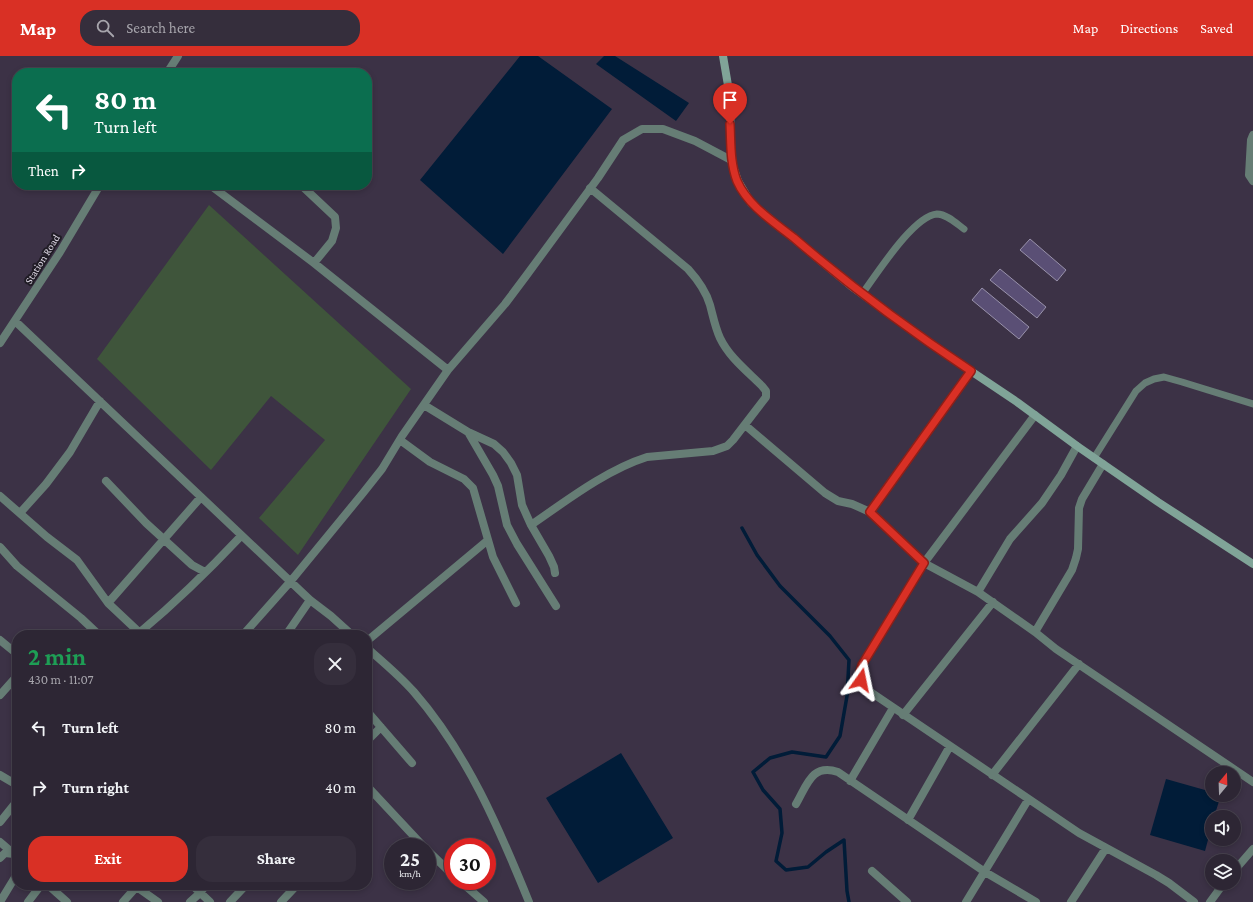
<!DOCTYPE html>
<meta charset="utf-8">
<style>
body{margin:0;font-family:"Crimson Pro",serif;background:#352e3c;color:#f1f3f6;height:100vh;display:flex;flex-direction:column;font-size:15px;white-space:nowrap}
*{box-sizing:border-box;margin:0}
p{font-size:13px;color:#a7a5ac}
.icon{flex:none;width:22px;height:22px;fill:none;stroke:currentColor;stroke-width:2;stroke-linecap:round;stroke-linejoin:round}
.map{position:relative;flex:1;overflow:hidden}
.side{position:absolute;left:12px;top:574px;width:360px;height:260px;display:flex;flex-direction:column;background:#2d2634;border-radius:16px;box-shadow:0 2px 6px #0003,0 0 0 1px #48434f}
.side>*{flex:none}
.banner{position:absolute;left:12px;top:12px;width:360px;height:122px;border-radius:16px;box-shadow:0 2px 6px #0003,0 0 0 1px #48434f;background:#0b6e4f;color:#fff;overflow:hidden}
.needle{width:26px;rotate:19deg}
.tools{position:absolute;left:1205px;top:710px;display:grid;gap:8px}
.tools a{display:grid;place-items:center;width:36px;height:36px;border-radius:50%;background:#2d2634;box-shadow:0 2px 6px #0003,0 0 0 1px #48434f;font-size:20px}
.speed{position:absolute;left:384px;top:782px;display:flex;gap:8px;font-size:20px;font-weight:700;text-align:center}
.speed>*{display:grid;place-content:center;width:52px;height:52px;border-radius:50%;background:#2d2634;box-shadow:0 2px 6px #0003,0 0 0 1px #48434f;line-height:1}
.speed small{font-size:10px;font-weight:400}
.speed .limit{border:6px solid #d22;background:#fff;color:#111}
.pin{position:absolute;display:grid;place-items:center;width:34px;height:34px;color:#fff;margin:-41px -17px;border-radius:50% 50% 50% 0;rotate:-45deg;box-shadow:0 0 4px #0007}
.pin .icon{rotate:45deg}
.me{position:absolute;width:44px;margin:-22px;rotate:12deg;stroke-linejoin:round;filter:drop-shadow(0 0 3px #0008)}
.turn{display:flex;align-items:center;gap:14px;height:84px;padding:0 16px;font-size:18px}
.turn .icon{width:52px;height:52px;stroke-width:2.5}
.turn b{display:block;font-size:28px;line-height:34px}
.then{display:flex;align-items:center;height:38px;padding:0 16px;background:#0003;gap:8px;font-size:15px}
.round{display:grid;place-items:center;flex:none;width:42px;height:42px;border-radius:16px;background:#352e3c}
.head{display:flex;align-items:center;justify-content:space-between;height:68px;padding:0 16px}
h1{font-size:24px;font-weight:700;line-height:30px;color:#1e9e55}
.primary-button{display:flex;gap:8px;margin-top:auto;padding:8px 16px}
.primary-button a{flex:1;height:46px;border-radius:16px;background:#d93025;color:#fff;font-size:16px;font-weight:700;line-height:46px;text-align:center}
.primary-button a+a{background:#352e3c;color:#f1f3f6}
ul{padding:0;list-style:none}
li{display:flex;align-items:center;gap:12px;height:60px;padding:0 16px}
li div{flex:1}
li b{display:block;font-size:15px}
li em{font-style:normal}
header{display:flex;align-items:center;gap:24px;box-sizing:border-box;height:56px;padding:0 20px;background:#d93025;color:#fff}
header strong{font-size:19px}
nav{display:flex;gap:22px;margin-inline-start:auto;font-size:14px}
.search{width:280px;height:36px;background:#352e3c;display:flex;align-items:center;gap:10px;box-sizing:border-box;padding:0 14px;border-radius:16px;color:#a7a5ac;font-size:15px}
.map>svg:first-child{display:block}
</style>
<header>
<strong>Map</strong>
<div class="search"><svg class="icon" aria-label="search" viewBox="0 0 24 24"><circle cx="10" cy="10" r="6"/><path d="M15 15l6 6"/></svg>Search here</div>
<nav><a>Map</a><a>Directions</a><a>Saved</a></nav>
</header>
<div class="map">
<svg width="1253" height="846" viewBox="0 0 1253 846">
<rect width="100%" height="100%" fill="#3c3246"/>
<path fill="#3f553b" d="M209,149L411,333L298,499L259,462L325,384L271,340L211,414L97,303Z"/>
<path fill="#011c38" d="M520,0H538L612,53L503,198L420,124Z
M604,0H615L689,47L676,65L596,8Z
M621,697L673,782L598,827L546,742Z
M1166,723L1212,736V739H1221L1214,761H1212V769L1205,795L1150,779Z"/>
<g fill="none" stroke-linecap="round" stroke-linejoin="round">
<path stroke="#011c38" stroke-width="3.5" d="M742,472L757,499L780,530L830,580L849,604L847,640L840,680L826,701L792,696L770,702L753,716L763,734L780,753L782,777L776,805L786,814L808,811L826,796L844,784L847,835L849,846"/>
</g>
<path fill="#5a4f75" stroke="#9992ab" d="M1030,183L1066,214L1057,225L1020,194Z
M1000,213L1046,251L1037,262L990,224Z
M982,232L1029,271L1019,283L972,244Z"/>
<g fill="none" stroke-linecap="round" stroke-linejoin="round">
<path stroke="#667d75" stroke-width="7" d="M862,238C877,218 913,160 937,158C947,158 957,168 964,173
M1094,402L1136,335L1145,327L1154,323L1164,321L1182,326L1253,348"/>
<path stroke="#667d75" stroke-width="8" d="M167,17L178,0
M1253,79L1251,84L1249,119L1253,125
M210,129L314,207L448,314
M301,129L335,161L336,172L332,185L314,207
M15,265L310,544L331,560L352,579
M0,287L60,196L100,129
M424,349L468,376L494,388L503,396L511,407L517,419L522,449L531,469L549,500L554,511L555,517
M1035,359L924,507L862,609C858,620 861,627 869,635L1079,777L1156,819L1169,827L1194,846
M745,369L825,437L838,445L852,448L870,456L924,507L978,536L1035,576L1056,593L1253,726
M468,376L493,419L498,430L507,469L517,488L556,550
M400,384L430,406L464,423L473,432L493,501L516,547
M106,425L146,467L192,509L205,516
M0,440L47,481L77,504L108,547L142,579
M870,456L971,315
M20,457L46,428L70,396L100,345
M531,469C566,445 606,414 647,401L713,395L727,390L733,384L766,341V335L762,330C747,315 729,301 720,282C715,271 713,260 710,249C706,235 698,224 688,213L590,132
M0,491L17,510L81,562L99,579
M978,536L1010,483L1042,447L1061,419L1077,390
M108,547L201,441
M1035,576L1072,514L1076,502L1078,493L1079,452L1082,443L1103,408
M139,577C175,547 209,514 241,480
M243,579L290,526L363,437L382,413L402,380L448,314L505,248L526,220L598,122L623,84L642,73H663L695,85L731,104
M286,579L310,544
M0,584L17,598
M367,585L488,484
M367,592C383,606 400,620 414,636C467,697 499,772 529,846
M0,639L17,620
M367,655L412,707
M903,659L993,546
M367,685L381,671
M0,719L17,729
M992,719L1079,608
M850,725L893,652
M367,730L424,791
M796,748C807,729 812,707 838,716L985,816L1036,846
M908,764L950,690
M0,766L17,745
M0,786L14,798
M427,794L453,819
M0,802L5,797L14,798L17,800
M872,815L907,846
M1234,815L1253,793
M460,825L484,846
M48,829L67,846
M134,829L158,846
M192,829L210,846
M0,846L17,818
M28,846L41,829
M123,846L138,829
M190,846L200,837L206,829
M230,846L246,829
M281,846L297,829
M966,846L1028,744
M1071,846L1106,792
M1210,846L1224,827"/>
<path stroke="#80a498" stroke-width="8" d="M723,0L730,41L731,104L738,125L751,147L851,230L944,297L1017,346L1077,390L1158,446L1253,508"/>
</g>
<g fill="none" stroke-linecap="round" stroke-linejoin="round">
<g stroke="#8d1f18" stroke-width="10">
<path id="route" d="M730,68C731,87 730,107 737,125C748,150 774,166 794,182C850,230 909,274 971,315L870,456L924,507L862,609L860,616L861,624"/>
</g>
<use href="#route" stroke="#d93025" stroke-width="7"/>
</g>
<g text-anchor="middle" stroke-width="4" stroke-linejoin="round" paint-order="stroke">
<g font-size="11" fill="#ddd7e4" stroke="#201c25">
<text transform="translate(42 203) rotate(-58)" y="4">Station Road</text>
</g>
</g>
</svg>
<div class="tools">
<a><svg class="needle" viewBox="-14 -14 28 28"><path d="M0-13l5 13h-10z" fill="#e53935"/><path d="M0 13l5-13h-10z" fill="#a7a5ac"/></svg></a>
<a><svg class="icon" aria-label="sound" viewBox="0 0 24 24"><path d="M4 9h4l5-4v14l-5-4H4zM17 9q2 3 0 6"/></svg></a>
<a><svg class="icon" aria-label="layers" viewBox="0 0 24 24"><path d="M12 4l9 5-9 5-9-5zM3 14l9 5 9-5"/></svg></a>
</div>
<div class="speed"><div>25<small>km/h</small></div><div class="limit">30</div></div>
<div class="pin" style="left:730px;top:68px;background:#d93025"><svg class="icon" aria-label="arrive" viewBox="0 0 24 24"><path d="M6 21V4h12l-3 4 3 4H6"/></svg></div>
<svg class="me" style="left:861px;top:624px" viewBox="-20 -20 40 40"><path d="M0-17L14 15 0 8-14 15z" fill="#d93025" stroke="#fff" stroke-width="4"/></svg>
<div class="banner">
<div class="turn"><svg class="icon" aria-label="left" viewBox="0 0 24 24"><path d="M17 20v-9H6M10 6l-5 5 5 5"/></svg><div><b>80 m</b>Turn left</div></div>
<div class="then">Then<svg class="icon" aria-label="right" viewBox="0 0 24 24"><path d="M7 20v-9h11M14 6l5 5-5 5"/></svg></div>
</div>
<section class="side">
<div class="head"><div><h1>2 min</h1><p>430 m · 11:07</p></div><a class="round"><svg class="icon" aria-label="close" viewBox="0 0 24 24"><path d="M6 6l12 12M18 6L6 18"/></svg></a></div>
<ul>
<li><svg class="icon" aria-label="left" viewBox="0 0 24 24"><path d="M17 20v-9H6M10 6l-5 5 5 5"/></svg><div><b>Turn left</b></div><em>80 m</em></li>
<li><svg class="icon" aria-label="right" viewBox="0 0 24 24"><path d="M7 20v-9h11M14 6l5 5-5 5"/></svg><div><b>Turn right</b></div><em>40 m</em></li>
</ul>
<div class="primary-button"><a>Exit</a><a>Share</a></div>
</section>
</div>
